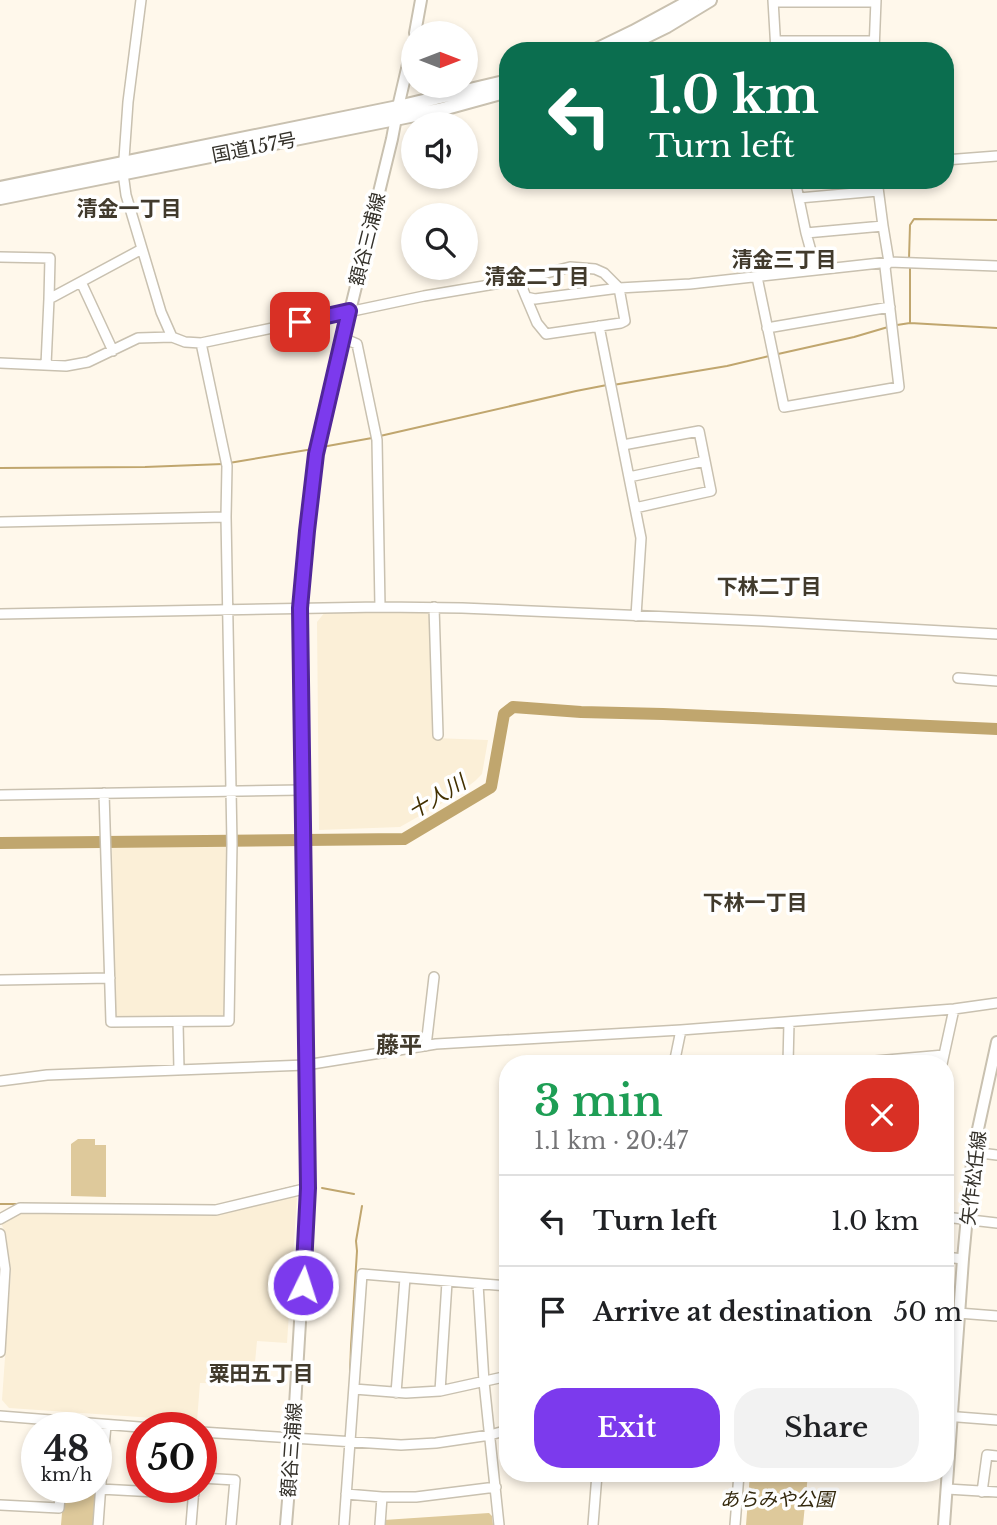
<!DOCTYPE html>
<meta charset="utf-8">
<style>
body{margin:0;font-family:"Libre Baskerville","Noto Sans JP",serif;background:#f2f2f2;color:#202124;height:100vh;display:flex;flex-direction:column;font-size:26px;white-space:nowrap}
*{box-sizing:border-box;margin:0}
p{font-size:23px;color:#757577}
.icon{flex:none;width:38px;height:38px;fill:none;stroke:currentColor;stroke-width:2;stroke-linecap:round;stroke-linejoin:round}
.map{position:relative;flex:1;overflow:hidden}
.sheet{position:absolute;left:499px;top:1055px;width:455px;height:427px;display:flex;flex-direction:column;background:#fff;border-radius:28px;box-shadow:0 4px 10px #0003}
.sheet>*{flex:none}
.hud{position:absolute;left:499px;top:42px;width:455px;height:147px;border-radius:28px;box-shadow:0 4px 10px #0003;background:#0b6e4f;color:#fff;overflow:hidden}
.needle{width:46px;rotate:90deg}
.tools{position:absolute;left:401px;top:21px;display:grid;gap:14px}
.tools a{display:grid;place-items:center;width:77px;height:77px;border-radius:50%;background:#fff;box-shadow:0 4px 10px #0003;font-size:35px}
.speed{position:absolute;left:21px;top:1412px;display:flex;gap:14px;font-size:35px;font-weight:700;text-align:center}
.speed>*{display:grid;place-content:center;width:91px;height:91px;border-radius:50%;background:#fff;box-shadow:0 4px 10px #0003;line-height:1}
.speed small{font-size:18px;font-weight:400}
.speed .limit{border:10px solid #d22;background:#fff;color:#111}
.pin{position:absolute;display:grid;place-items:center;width:60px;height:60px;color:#fff;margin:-30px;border-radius:14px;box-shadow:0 4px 10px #0006}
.me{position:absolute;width:77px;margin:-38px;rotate:4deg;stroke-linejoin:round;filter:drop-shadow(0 0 5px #0008)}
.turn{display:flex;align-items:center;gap:24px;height:147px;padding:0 35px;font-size:32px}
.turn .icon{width:91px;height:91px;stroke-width:2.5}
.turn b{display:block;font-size:49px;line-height:60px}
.round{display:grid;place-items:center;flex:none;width:74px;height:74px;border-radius:28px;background:#f2f2f2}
.summary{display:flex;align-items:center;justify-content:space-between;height:119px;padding:0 35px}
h1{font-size:42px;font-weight:600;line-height:52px;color:#1e9e55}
.button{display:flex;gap:14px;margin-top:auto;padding:14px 35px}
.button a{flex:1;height:80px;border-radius:28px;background:#7c3aed;color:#fff;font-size:28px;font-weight:600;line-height:80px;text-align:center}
.button a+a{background:#f2f2f2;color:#202124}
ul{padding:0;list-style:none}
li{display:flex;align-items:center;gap:21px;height:91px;padding:0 35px;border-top:2px solid #e0e0e0}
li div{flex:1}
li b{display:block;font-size:26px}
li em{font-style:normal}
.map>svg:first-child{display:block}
</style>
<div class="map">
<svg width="997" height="1525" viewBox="0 0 997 1525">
<rect width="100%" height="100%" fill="#fff8eb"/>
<path fill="#fbefd7" d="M325,612H431L434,738L488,740L482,774L475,781L458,794L400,827L319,830L317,622Z
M229,845L227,1019L114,1020L112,846Z
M293,1195L297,1198L287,1343L257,1341L253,1384L200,1383L197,1421L9,1408L2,1400L11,1272L6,1235L1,1223L20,1212L223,1213Z"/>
<path fill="#dec99b" d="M78,1139H95V1145H106V1197L71,1196V1144Z
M750,1474H808L803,1525H746Z
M64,1490L96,1492L94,1525H61Z
M489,1513L492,1516L493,1525H384V1520Z"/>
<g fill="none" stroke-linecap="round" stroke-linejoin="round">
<path stroke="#c0a66e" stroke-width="2" d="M909,259L910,225L914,219L997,220
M910,268V322
M897,325L910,323L997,328
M778,354L854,337L888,327
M613,385L727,366L769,356
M380,436L576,391L607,385
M322,447L372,438
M229,463L313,449
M0,468L145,467L223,464
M322,1188L354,1194
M248,1198L297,1186
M0,1204H20
M350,1375L351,1346L357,1251L356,1241L362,1206"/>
<path stroke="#c0a66e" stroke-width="12" d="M0,843L404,839L491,787L504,714L513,707L581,712L663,714L997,729"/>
<g stroke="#c9c1b0" stroke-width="12">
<path id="minor" d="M141,0L128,102L123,173L126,195L161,312L172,337L185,342L201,343L424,296L519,280L570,267L595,269L604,273L619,288L690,284L889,262L997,266
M773,0L776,51
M774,2H876
M776,41H874
M874,51L876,0
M945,160L997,156
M795,180L806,233L816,269
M877,180L883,226
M799,198L878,191
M0,257L50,258L49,299L142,249
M757,277L784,407L899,387L885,267L889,262L883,226L806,233
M519,280L526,297L535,299L619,288L625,321L621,323L546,334L537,323L526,297
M81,282L113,351
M599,326L641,538L636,616
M767,328L890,307
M343,338L357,344L377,440L380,607
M0,363L66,366L88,362L138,338L172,337
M46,365L49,299
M623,445L699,431L711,491L635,508
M629,477L705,461
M0,522L226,517
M434,607L438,735
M0,614L380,607L462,608L763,621L997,634
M958,678L997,681
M104,793L111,1022L229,1021L232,844L226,517L227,466L201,343
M0,795L302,790
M0,980L110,978
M178,1023L179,1070
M426,1046L434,977
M674,1064L681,1030
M788,1064L789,1022
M841,1064L944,1055
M942,1064L954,1009
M0,1081L47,1075L306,1065L436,1044L681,1030L954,1009L997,1003
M973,1152L997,1155
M945,1217L997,1223
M0,1219L20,1208L216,1210L308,1188
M0,1234L5,1269L0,1352
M945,1257L963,1259
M478,1284L484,1382L499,1525
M945,1312L997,1316
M354,1389L406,1393L440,1391L508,1376
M440,1391L447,1282
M396,1393L405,1278
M0,1416L152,1428
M945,1416L997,1420
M201,1432L401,1445L436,1443L490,1435L508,1430
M97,1470H102L106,1425
M201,1478L235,1480L231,1525
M100,1489L194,1494
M947,1489L997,1492
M982,1492L987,1455L997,1456
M346,1494L382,1497L380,1525
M382,1497H416L496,1487
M0,1505L59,1508L61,1488
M98,1525L102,1470
M191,1525L194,1488
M344,1525L362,1274L508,1286
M593,1525L597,1474
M735,1525L739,1474"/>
</g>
<g stroke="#c9c1b0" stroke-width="14">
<path id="major" d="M415,33L421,0
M286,1525L293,1439L308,1188L300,609L307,531L318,442L392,139L398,107L413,43
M944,1525L963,1259L973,1152L997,1042"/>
</g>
<g stroke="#c9c1b0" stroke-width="16">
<path id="highway" d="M594,51L633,32L692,0
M616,51L667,26L710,0
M0,188L398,107L508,81
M0,198L395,119L439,110L508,91"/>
</g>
<use href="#minor" stroke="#fff" stroke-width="9"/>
<use href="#major" stroke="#fff" stroke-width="10"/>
<use href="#highway" stroke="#fff" stroke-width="12"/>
</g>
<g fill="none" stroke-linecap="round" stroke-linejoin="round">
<g stroke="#51269a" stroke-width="18">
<path id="route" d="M300,322L349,311L316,454L307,531L300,608L308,1188L303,1285"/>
</g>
<use href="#route" stroke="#7c3aed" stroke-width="12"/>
</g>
<g text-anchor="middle" stroke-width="7" stroke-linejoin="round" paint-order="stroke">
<g font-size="19" fill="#34312a" stroke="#fff">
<text transform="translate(254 147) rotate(-11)" y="7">国道157号</text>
<text transform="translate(367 239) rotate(-76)" y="7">額谷三浦線</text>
<text transform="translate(973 1178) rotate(-83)" y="7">矢作松任線</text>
<text transform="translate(291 1450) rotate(-86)" y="7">額谷三浦線</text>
</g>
<g font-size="19" font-style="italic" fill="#33280d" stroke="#fff">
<text x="777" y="1506">あらみや公園</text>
</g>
<g font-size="21" font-weight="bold" fill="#413a2c" stroke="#fff">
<text x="129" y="216">清金一丁目</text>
<text x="784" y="267">清金三丁目</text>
<text x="537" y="284">清金二丁目</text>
<text x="769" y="594">下林二丁目</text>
<text x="755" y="910">下林一丁目</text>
<text x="261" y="1381">粟田五丁目</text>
</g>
<g font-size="21" font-style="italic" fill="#423000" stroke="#fff">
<text transform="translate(437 797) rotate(-31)" y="7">十人川</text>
</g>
<g font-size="23" font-weight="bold" fill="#413a2c" stroke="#fff">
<text x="399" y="1053">藤平</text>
</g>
</g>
</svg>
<div class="tools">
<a><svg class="needle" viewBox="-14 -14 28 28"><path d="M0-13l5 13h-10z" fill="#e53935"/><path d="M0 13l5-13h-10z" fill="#757577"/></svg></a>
<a><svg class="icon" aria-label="sound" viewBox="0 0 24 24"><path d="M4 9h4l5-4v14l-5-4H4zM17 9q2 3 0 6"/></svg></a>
<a><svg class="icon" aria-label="search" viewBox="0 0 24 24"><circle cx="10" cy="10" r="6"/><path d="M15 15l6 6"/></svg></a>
</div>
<div class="speed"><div>48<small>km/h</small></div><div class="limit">50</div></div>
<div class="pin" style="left:300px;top:322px;background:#d93025"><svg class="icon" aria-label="arrive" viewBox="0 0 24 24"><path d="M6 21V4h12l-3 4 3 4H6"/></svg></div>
<svg class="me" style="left:303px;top:1285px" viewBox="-20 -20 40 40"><circle r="17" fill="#7c3aed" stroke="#fff" stroke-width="3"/><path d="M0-11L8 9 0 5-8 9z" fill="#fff"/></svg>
<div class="hud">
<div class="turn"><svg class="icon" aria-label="left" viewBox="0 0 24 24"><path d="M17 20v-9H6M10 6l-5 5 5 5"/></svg><div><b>1.0 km</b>Turn left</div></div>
</div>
<section class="sheet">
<div class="summary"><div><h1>3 min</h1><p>1.1 km · 20:47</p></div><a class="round" style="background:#d93025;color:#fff"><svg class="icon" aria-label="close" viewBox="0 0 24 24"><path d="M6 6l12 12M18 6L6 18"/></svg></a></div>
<ul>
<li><svg class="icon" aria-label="left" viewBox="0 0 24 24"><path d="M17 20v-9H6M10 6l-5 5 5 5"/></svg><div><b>Turn left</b></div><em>1.0 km</em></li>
<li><svg class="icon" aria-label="arrive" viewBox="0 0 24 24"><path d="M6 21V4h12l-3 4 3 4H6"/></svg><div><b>Arrive at destination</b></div><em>50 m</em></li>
</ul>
<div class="button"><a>Exit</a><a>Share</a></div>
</section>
</div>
